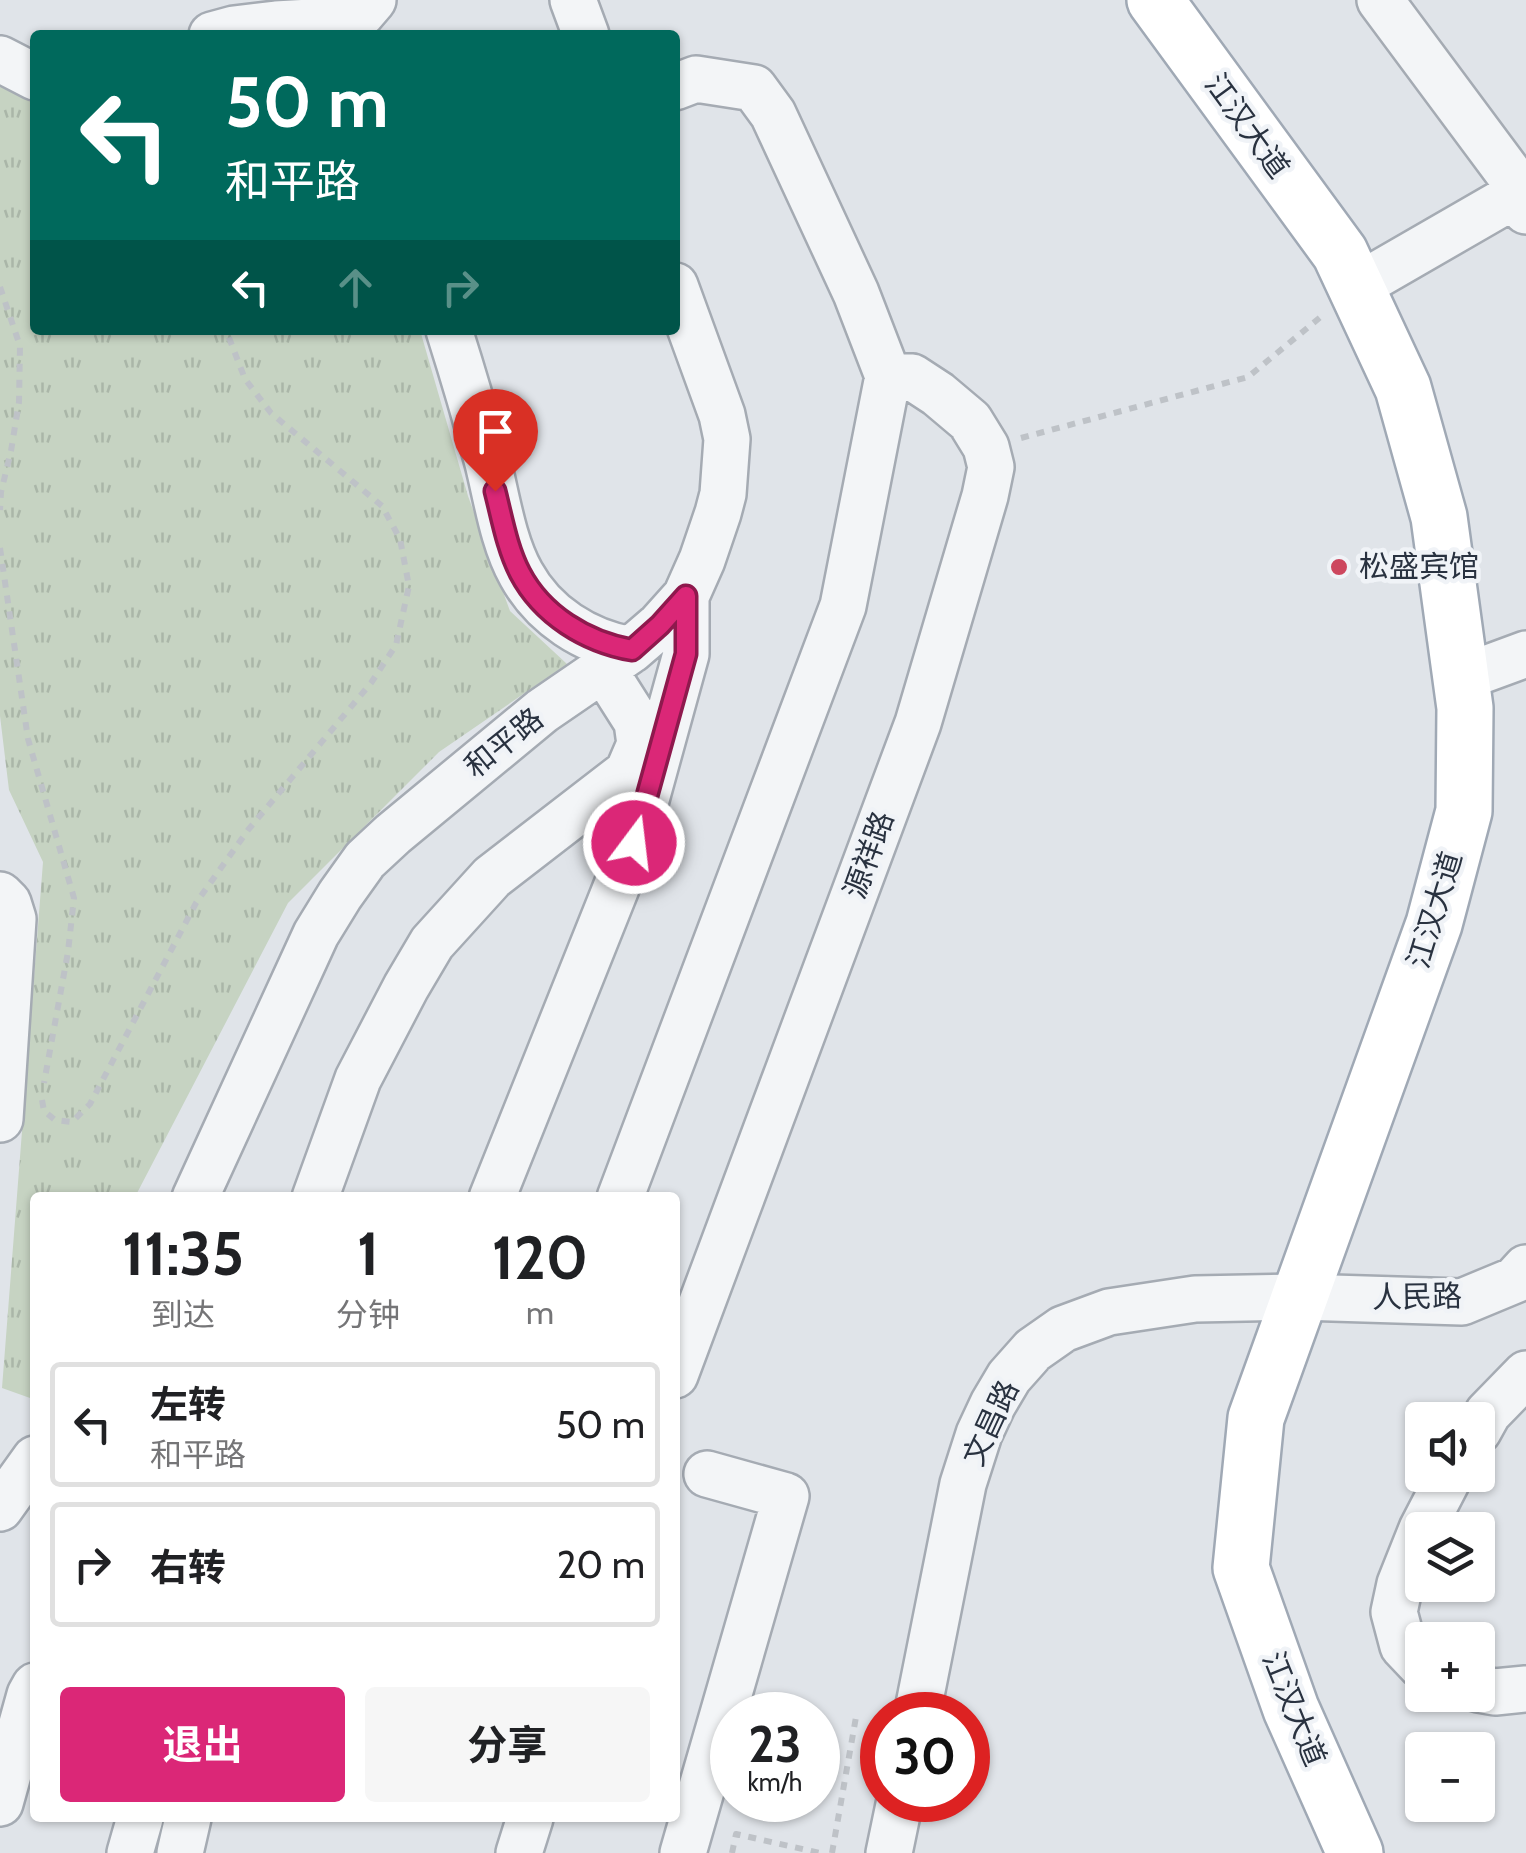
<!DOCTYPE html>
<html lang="zh">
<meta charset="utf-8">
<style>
body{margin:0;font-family:Cabin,"Noto Sans SC",sans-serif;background:#f6f6f6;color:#202124;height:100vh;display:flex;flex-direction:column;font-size:38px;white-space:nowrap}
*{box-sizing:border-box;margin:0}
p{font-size:32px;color:#757577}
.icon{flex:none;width:55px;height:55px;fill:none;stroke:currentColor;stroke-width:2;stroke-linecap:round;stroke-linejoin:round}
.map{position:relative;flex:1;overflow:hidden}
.side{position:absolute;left:30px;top:1192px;width:650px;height:630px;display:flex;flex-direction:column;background:#fff;border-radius:10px;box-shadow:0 2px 8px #0004}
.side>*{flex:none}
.hud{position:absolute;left:30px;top:30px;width:650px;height:305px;border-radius:10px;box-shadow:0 2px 8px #0004;background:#00695c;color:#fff;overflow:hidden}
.tools{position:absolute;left:1405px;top:1402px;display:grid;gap:20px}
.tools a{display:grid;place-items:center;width:90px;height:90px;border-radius:10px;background:#fff;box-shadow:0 2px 8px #0004;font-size:50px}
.speed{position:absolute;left:710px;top:1692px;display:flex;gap:20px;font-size:50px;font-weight:700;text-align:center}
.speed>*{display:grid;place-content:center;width:130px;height:130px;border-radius:50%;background:#fff;box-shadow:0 2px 8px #0004;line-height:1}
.speed small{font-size:25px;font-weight:400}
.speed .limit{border:15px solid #d22;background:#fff;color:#111}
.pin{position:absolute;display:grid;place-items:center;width:85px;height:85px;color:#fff;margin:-102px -42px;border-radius:50% 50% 50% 0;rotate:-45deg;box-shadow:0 0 10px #0007}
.pin .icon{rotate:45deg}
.me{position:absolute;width:110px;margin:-55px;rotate:15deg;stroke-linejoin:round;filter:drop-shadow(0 0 8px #0008)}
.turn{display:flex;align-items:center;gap:35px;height:210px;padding:0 30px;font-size:45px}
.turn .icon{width:130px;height:130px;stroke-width:2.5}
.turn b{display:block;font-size:70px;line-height:85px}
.lanes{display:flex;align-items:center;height:95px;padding:0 30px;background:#0003;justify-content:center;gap:50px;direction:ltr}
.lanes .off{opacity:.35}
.eta{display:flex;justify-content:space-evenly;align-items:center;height:170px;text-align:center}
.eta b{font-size:60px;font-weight:700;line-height:70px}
.cta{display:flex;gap:20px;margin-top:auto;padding:20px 30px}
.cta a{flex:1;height:115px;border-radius:10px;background:#db2777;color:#fff;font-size:40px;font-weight:700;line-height:115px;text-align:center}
.cta a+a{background:#f6f6f6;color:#202124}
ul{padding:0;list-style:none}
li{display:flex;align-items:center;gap:30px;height:125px;margin:0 20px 15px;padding:0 10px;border:5px solid #e0e0e0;border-radius:10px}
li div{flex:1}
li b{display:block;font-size:38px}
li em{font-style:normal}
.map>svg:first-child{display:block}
</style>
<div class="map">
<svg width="1526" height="1853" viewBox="0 0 1526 1853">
<defs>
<pattern id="park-tufts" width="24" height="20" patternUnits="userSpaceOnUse" patternTransform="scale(2.5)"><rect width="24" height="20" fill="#c6d3c2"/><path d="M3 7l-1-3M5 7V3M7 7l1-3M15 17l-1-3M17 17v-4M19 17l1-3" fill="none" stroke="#aab6a8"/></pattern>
</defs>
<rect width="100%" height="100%" fill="#e0e4e9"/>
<path fill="url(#park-tufts)" d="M0,64L35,85V330H420L468,496L510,611L567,664L439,752L288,903L135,1197L35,1198V1390L30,1398L2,1388L43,862L9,790L0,716Z"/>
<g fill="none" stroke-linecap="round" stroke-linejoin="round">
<g stroke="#a5abb3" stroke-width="50">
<path id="minor" d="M573,0L586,35
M1380,0L1522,191L1526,211
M212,35L234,29L276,24L345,20L361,14L373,0
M0,59L35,77
M1356,287L1526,189
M449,330C463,374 476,418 488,463C497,499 503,542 521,574C544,616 586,642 631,650
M1461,678L1526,654
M0,895L8,903L13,919L0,1119
M195,1198L316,934L340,895L365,860L393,834L542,711L631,650L660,625L686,596L702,560L718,513L723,494L727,439L722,415L675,286
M315,1198L358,1079L406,987L432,943L492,877L628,772L640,744L637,722L604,670
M492,1198L634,843L686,654V596
M620,1198L843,606L888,376L856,293L773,114L754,88L696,79L675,87
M675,1375L918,723L985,496L991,467L986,447L970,421L938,394L912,377L888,376
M1478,1431L1488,1413L1526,1374
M0,1508L35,1459
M1422,1666L1403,1646L1394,1612L1400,1584L1422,1529L1450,1475
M1478,1689L1495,1692L1526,1689
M917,1715L963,1484L979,1434L993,1404L1009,1377L1033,1350L1063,1329L1109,1312L1195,1299L1300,1297L1462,1302L1515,1280L1526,1268
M0,1803L30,1695L35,1686
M130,1853L140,1818
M180,1853L188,1818
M519,1853L530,1818
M683,1853L786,1496L707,1474
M889,1853L900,1800"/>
</g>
<g stroke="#a0a9b5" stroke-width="60">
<path id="major" d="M1155,0L1340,253L1403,388L1439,517L1465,708L1464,811L1434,924L1256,1418L1241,1568L1291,1709L1355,1853"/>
</g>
<path stroke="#bec2c7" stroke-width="6" stroke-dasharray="8 8" stroke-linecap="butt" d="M0,287L20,346L19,402L11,451L1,492L0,510
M1021,438L1248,377L1323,315
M0,548L28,739L74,898L68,952L44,1083
M42,1100L44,1111L55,1120L72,1122L90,1104L196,903L248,830L371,683L396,645L409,586L400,539L382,506L271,413L245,379L226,330
M732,1853L736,1834L820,1853
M832,1853L856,1717"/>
<use href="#minor" stroke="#f3f5f7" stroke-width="45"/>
<use href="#major" stroke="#fff" stroke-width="55"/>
</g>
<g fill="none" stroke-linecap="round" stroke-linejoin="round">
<g stroke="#8e194d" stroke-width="25">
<path id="route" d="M495,491C502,518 507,548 520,573C542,615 586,642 632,650L660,625L686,596V654L634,843"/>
</g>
<use href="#route" stroke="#db2777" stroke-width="18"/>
</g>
<circle fill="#cd475e" stroke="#f0f3f7" stroke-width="4" cx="1339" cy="567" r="10"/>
<g text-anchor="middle" stroke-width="9" stroke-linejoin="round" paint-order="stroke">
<g font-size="30" fill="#293240" stroke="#f0f3f7">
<text transform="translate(1247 126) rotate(54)" y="10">江汉大道</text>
<text transform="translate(504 743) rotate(-39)" y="10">和平路</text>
<text transform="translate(869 855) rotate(-70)" y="10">源祥路</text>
<text transform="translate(1435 910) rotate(-73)" y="10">江汉大道</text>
<text transform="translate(1417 1297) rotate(-1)" y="10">人民路</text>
<text transform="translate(991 1423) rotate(-65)" y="10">文昌路</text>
<text transform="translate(1294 1709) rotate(68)" y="10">江汉大道</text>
</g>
<g font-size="30" fill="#293240" stroke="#f0f3f7" text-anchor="start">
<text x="1359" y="577">松盛宾馆</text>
</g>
</g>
</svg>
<div class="tools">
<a><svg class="icon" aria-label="sound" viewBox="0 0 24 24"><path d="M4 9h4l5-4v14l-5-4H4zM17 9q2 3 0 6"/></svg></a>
<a><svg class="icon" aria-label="layers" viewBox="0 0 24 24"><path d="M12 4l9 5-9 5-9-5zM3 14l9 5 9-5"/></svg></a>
<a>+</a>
<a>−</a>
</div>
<div class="speed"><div>23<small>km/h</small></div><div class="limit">30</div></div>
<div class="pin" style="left:495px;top:491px;background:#d93025"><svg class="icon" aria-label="arrive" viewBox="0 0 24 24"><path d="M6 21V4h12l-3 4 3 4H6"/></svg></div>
<svg class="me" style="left:634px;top:843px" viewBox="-20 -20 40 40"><circle r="17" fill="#db2777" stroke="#fff" stroke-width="3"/><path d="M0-11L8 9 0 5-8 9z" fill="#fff"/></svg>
<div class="hud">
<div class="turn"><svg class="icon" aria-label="left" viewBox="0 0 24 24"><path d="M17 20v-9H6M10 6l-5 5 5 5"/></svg><div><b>50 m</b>和平路</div></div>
<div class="lanes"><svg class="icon" aria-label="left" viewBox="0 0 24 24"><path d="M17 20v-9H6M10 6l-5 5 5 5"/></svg><svg class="icon off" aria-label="ahead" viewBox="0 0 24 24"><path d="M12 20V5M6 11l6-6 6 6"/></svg><svg class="icon off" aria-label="right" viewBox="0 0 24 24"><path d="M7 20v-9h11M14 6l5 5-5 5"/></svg></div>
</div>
<section class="side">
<div class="eta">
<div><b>11:35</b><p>到达</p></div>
<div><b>1</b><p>分钟</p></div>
<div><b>120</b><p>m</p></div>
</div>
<ul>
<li><svg class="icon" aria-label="left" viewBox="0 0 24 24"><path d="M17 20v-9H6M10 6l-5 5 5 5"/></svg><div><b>左转</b><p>和平路</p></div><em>50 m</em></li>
<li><svg class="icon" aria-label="right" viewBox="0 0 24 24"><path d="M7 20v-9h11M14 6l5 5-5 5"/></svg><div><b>右转</b></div><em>20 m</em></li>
</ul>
<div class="cta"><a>退出</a><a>分享</a></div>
</section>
</div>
